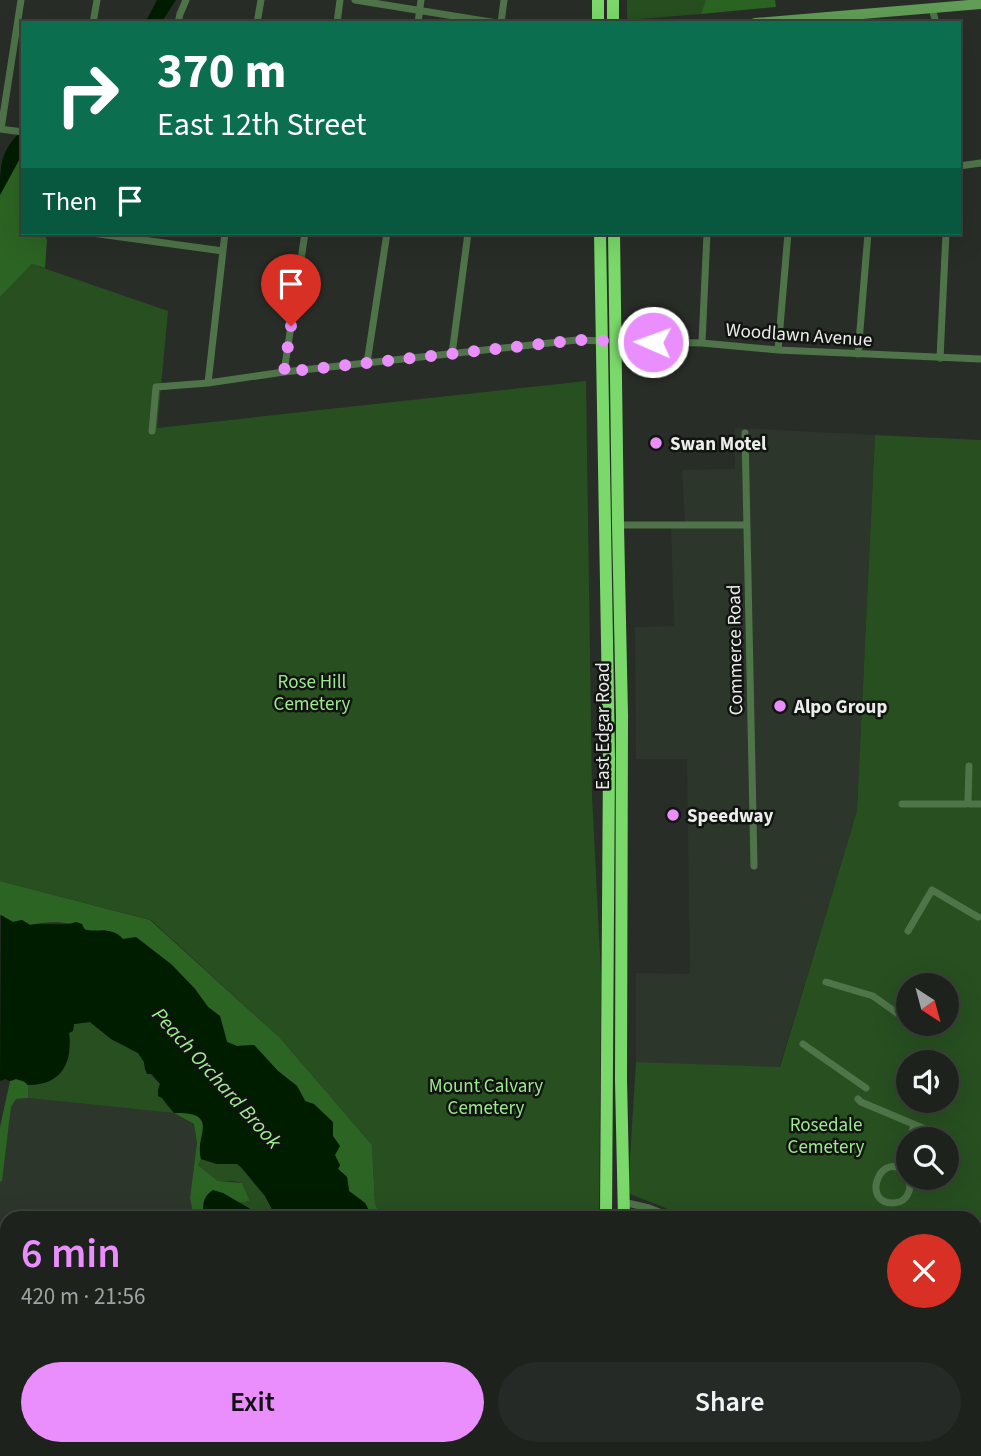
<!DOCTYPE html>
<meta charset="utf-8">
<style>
body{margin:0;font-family:"Source Sans 3",sans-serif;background:#262a26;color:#f1f3f6;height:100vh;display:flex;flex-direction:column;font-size:26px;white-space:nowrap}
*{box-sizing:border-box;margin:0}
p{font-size:23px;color:#a1a4a4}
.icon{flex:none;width:38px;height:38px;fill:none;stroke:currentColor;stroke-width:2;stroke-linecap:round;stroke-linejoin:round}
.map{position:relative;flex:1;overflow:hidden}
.details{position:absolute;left:0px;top:1211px;width:982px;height:245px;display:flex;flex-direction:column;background:#1e221d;border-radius:21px 21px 0 0;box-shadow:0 7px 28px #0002,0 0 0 2px #3c3f3b}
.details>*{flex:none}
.guide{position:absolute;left:21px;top:21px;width:940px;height:214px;border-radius:0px;box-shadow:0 7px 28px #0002,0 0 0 2px #3c3f3b;background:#0b6e4f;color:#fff;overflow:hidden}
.needle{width:46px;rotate:144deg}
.tools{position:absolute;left:896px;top:973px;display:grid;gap:14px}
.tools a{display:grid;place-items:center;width:63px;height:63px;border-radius:50%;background:#1e221d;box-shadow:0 7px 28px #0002,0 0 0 2px #3c3f3b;font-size:35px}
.pin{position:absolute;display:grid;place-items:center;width:60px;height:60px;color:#fff;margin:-72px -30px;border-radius:50% 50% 50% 0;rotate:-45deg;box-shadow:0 0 7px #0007}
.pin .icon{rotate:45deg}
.me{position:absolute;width:77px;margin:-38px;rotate:272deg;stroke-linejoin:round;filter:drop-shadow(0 0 5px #0008)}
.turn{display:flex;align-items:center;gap:24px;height:147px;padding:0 21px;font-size:32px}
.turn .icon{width:91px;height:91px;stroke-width:2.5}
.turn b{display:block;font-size:49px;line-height:60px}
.then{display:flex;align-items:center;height:66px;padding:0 21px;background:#0003;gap:14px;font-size:26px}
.round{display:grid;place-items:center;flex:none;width:74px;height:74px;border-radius:37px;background:#262a26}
.head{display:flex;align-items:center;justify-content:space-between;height:119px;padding:0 21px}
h1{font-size:42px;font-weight:600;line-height:52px;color:#ea8dfd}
.action{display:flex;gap:14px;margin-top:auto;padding:14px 21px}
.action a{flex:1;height:80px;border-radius:42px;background:#ea8dfd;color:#111;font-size:28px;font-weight:600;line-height:80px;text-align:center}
.action a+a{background:#262a26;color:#f1f3f6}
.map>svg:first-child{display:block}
</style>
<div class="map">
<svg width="981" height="1456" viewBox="0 0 981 1456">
<rect width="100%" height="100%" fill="#282d27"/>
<path fill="#2d362b" d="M735,428L875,435L857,811L779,1068L636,1062V973L690,974L687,759H636L635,627L674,626L671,525L685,524L682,470L735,469Z
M28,1098L174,1113L194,1124L197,1143L190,1198L194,1214L199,1218H7V1449H595V1456H0V1182L2,1181L11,1107L16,1099Z"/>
<path fill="#274f20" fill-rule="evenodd" d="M627,0H775L701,14L627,20Z
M32,264L168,311L157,428L586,381L592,795L601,975L599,1218H382L375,1204L372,1145L280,1038L151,920L0,881V297Z
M875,435L981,440V1408L975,1405V1218H691L630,1194L628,1190L636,1062L780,1067L857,811ZM908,985H947V1024H908ZM908,1062H947V1101H908ZM908,1139H947V1178H908Z
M90,1022L111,1039L138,1053L144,1062L145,1069L160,1084L158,1090L167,1105L174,1113L28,1098V1085H36L70,1043L69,1033L74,1024Z
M201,1159L217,1164H237L241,1167L265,1196L274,1213L269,1218H266L238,1203L250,1201L242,1183L233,1181H218L198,1165Z
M857,1449H950L948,1456H867Z"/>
<path fill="#2c6423" d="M706,0H775L776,7L701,14Z
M23,157V233H43L47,240L45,268L32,264L0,297V195L19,160Z
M0,881L150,920L280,1038L372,1145L375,1204L382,1218H373L365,1203L349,1191L347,1177L338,1169L335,1155L297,1086L278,1071L254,1045L237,1046L227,1042L220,1016L208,1007L195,989L171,964L105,930C89,934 85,928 71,924C59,921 42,922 30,925L22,920L13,922L0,915Z
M16,1079L24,1082L28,1085V1098L16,1099L11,1107L2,1181L0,1182V1127L10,1081Z
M187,1112L198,1116L204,1125L200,1154L201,1159L198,1165L218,1181L242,1183L250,1201L238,1203L223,1193L213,1216L230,1218H199L194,1214L192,1208L190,1198L197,1143L194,1124L174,1113Z"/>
<path fill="#011d00" d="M157,0H176L161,23H145Z
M23,130V157L19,160L0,195C0,165 0,150 23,130Z
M1,915L13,922L22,920L30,925C45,922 62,927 76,922L82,924L85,930C99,932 113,927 123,939L136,937L171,964L195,989L208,1007L220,1016L227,1042L237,1046L254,1045L278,1071L297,1086L305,1101L314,1104L333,1122V1136L340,1146L335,1155L340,1165L338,1169L347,1177L349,1191L365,1203L373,1218H269L274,1213L265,1196L241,1167L237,1164H217L201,1159C194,1135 222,1112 174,1113L162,1098L158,1096V1090L160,1084L152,1074H147L145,1069L144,1062L138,1053L111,1039L90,1022L74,1024L73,1031L69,1033C73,1065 60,1085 28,1085L24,1081L16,1079L10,1081L5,1079L0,1081Z
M213,1190L223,1193L266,1218C246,1218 219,1223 203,1210C203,1201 205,1195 213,1190Z"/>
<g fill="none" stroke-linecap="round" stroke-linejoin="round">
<path stroke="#011d00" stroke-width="2" d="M970,1455L973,1456"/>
<path stroke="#4f7449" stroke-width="7" d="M355,0L497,23
M932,8L936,23
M93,23L97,0
M178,23L180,14L186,0
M257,23L261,0
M337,23L340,0
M418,23L421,0
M501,23L504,0
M0,129L23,132
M1,129L21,0
M959,166L981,163
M92,233L223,251
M615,341L702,343L778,350L981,359
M702,343L707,233
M778,350L788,233
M452,354L468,233
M858,354L868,233
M940,358L946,233
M367,363L387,233
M284,372L305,233
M208,383L225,233
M152,431L156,387L208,383L284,372L577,340L603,341
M745,433L754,866
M618,525H746
M968,802L969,766
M902,804H966
M970,804H981
M908,931L932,890L978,917
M826,982L873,996L908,1021
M803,1044L866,1088
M858,1099L861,1102L937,1134L944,1135
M910,1139L914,1125
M908,1154V1165
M908,1176C883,1144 858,1204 894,1203C908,1202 912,1189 909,1178
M623,1202L649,1208L675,1218
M975,1412L981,1415"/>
<path stroke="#619d57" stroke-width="10" d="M755,23L981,4"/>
<path stroke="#7ad96a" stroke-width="12" d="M598,0V23
M613,0V23
M600,233L609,758L606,1218
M614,233L618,525L622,716L621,1080L624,1218
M611,1449L612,1456
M622,1449V1456
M638,1449L639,1456
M655,1449L656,1456"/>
</g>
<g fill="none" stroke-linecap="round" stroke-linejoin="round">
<path stroke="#ea8dfd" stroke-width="12" stroke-dasharray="0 21.6" d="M291,326L284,372L578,340L653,342"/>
</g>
<g fill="#ea8dfd" stroke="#121412" stroke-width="2.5">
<circle cx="656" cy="443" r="7"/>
<circle cx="780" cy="706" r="7"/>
<circle cx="673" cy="815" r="7"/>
</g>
<g text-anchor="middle" stroke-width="5" stroke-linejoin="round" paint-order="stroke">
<g font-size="19" fill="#eaede9" stroke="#121412">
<text transform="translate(799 334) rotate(4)" y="7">Woodlawn Avenue</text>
<text transform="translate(734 650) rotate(-91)" y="7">Commerce Road</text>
<text transform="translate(602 726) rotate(-90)" y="7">East Edgar Road</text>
</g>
<g font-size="19" font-weight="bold" fill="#eaede9" stroke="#121412" text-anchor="start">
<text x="670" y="450">Swan Motel</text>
<text x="794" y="713">Alpo Group</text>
<text x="687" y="822">Speedway</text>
</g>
<g font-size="19" fill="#9ce98e" stroke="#121412">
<text x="312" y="688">Rose Hill<tspan x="312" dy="22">Cemetery</tspan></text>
<text x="486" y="1092">Mount Calvary<tspan x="486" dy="22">Cemetery</tspan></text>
<text x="826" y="1131">Rosedale<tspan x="826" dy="22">Cemetery</tspan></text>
</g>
<g font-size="21" font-style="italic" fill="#a0ed92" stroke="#121412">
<text transform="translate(217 1078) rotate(48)" y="7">Peach Orchard Brook</text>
</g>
</g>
</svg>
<div class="tools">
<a><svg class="needle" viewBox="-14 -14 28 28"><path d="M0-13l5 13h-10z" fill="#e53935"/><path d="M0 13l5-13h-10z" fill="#a1a4a4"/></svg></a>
<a><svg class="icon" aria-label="sound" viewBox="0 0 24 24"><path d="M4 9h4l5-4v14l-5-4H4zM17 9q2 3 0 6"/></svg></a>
<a><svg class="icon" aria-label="search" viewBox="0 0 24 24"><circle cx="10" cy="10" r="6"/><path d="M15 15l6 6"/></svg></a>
</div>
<div class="pin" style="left:291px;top:326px;background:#d93025"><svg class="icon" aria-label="arrive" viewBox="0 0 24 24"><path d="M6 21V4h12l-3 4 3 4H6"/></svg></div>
<svg class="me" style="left:653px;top:342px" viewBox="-20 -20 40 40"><circle r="17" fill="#ea8dfd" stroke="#fff" stroke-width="3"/><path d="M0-11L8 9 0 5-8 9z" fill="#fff"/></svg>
<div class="guide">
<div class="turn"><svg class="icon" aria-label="right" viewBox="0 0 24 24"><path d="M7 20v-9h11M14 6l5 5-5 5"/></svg><div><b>370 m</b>East 12th Street</div></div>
<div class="then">Then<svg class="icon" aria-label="arrive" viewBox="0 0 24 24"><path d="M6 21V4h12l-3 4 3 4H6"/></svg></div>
</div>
<section class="details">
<div class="head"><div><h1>6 min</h1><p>420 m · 21:56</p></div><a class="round" style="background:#d93025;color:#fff"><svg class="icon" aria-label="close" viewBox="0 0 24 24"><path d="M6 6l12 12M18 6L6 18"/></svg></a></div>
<div class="action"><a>Exit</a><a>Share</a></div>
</section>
</div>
